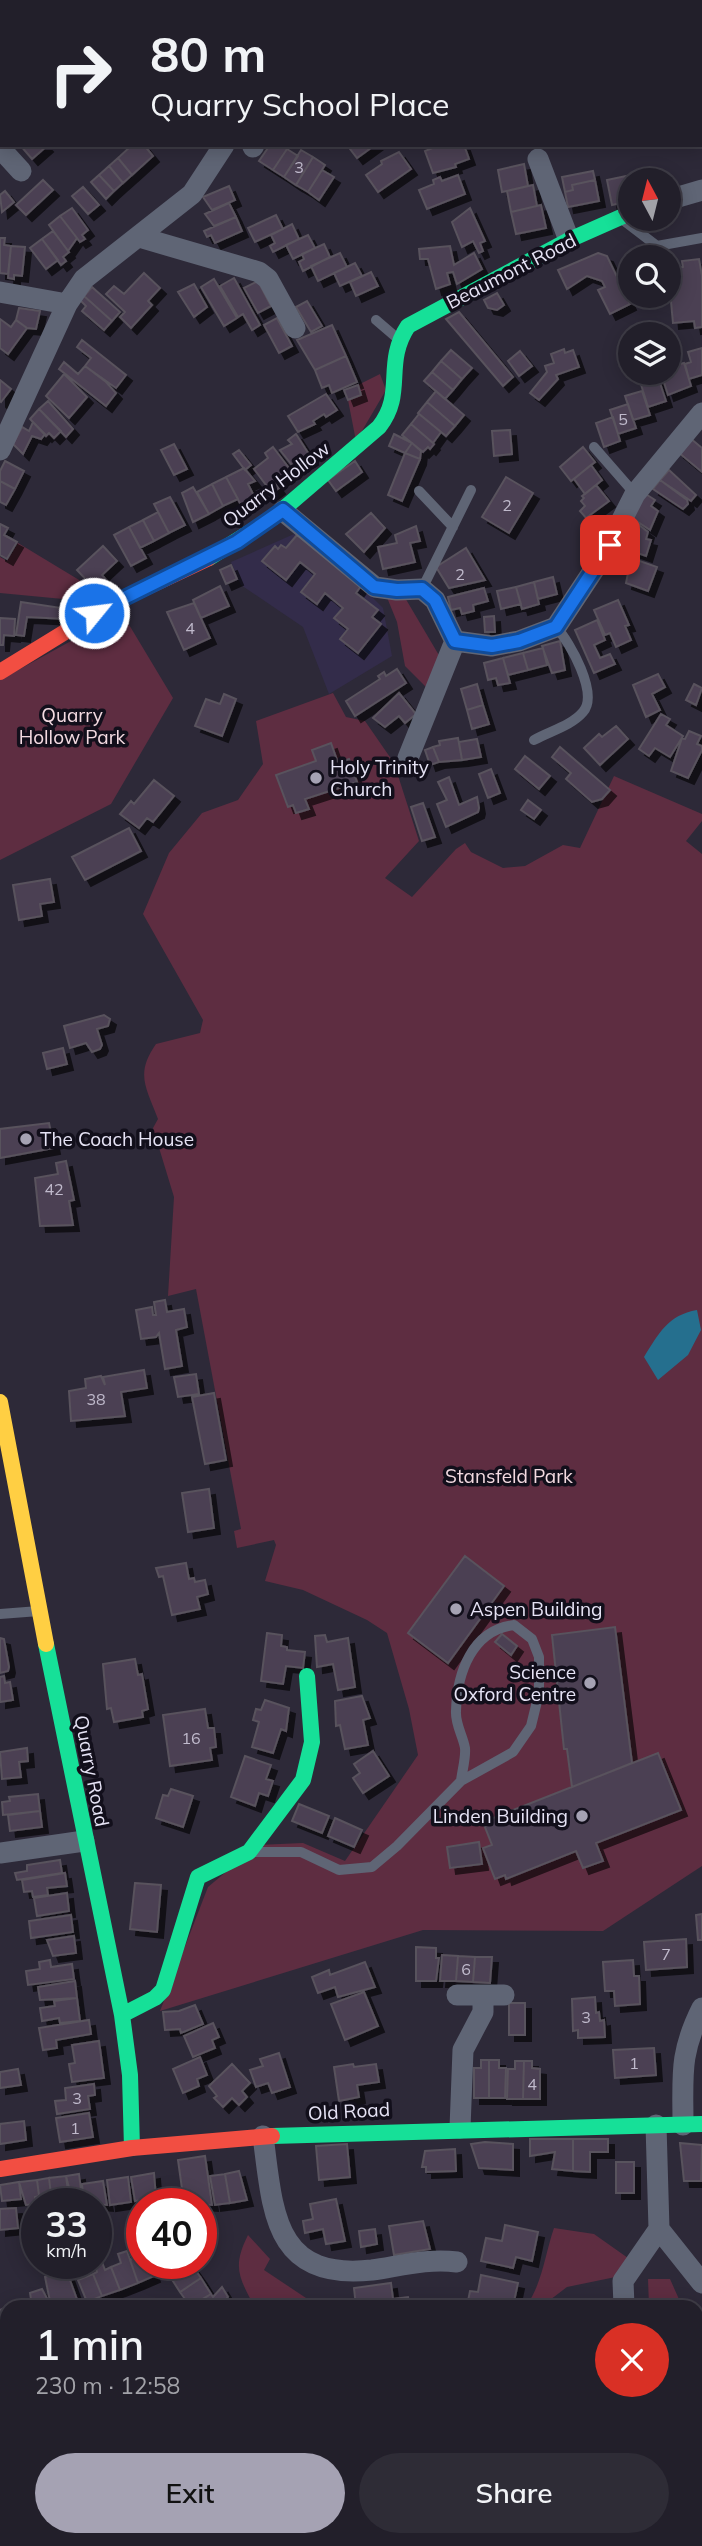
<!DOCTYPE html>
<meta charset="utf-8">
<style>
body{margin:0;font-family:Mulish,sans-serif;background:#2e2c36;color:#f1f3f6;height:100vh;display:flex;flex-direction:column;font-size:26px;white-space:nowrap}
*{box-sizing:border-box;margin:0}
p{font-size:23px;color:#a2a2a8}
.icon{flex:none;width:38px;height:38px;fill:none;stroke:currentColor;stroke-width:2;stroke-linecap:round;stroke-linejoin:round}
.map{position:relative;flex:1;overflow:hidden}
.side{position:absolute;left:0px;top:2300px;width:704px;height:247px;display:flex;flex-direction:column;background:#221f2a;border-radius:21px 21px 0 0;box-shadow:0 4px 18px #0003,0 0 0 2px #3f3d47}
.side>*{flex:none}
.guide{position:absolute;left:0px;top:0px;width:704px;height:147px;box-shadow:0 4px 18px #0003,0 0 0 2px #3f3d47;background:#221f2a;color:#f1f3f6;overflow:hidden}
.needle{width:46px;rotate:353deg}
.tools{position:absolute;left:618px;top:168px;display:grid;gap:14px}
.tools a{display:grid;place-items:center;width:63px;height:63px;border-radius:50%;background:#221f2a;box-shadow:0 4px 18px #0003,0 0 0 2px #3f3d47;font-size:35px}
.speed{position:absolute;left:21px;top:2188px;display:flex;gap:14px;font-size:35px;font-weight:700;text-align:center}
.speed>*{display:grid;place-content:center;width:91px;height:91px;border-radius:50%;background:#221f2a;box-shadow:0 4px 18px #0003,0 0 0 2px #3f3d47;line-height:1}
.speed small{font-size:18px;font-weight:400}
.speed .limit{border:10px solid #d22;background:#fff;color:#111}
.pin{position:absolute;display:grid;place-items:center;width:60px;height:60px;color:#fff;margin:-30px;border-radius:14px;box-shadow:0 4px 10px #0006}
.me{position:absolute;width:77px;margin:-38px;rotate:61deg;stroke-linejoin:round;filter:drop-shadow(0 0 5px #0008)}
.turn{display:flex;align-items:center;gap:24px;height:147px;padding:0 35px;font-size:32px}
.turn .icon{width:91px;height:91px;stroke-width:2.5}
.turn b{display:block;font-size:49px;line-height:60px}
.round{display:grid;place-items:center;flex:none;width:74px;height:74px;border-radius:37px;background:#2e2c36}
.headline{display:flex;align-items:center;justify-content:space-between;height:119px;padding:0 35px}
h1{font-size:42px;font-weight:600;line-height:52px}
.primary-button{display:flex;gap:14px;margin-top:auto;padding:14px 35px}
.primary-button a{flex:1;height:80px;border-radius:42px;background:#a5a2b3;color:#111;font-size:28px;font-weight:600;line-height:80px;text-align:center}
.primary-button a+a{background:#2e2c36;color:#f1f3f6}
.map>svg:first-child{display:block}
</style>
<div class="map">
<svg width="702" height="2546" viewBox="0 0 702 2546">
<defs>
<filter id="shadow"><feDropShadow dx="6" dy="6" stdDeviation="0" flood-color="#0009"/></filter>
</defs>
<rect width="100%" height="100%" fill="#2d2938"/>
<path fill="#332c4a" d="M294,534L361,586L383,608L392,656L329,694L303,627L241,585L231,562Z"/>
<path fill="#5e2d41" d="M380,374L386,390L356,441L348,400L361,395L358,385Z
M18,543L94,589L84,601L0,593V557L7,561Z
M386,595L404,596L440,657L427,688L405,666L397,622Z
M122,613L173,698L111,804L0,860V680Z
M333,693L346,717L365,721L394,763L419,841L385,878L412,897L456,849L465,843L471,852L503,868L525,866L563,845L580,848L614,776L702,814V821L686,841L702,854V1866L603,1931L423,1930L160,2011L208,1887L258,1845L303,1843L345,1861L418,1755L409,1709L387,1633L367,1620L303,1590L265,1581L276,1545L274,1540L237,1548L234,1531L241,1529L196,1289L168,1296L174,1197L153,1128L158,1119C146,1087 135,1074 156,1044L200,1033L203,1020L143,914L169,853L202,813L238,800L263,764L256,721Z
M554,2228L594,2234L628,2258L630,2274L567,2287L542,2306H526C542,2285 545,2254 554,2228Z
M248,2235L270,2259L264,2270L318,2306H254C239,2277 232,2267 248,2235Z
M648,2279H670L682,2306H649Z
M697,2455L702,2457V2546L612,2544L609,2539H696Z"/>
<path fill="#256f8e" d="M697,1310L701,1330L688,1355L658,1380L644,1357C659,1333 668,1315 697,1310Z"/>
<path fill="#4c4052" stroke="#59525d" stroke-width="2" filter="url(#shadow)" d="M20,145H46L47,146L32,159Z
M132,145H144L153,156L132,175L118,158Z
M270,145H283L287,149L273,170L259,161Z
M347,145H375L357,158Z
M440,145H464L469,159L455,164L456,167L433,173L425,151Z
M287,149L298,156L284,177L273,170Z
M301,150L313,157L296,185L284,177Z
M399,152L411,169L378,192L366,175L382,164L381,161Z
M313,157L325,165L308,192L296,185Z
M118,158L132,175L123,183L109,166Z
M524,164L528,186L502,192L498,170Z
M109,166L123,183L114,191L99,175Z
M322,170L334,177L319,200L308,192Z
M593,171L595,180L572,185L573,190L565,192L562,177Z
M99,175L114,191L106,199L91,182Z
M458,175L465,194L427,209L419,190L434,184L433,180L440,177L442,181Z
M631,175L630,201L612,205L607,180Z
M43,180L53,190L26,215L16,205Z
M595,180L599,201L568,207L565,192L573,190L572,185Z
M533,185L537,206L511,212L507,191Z
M229,186L235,200L212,210L203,197Z
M83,187L99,205L88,214L72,196Z
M5,191L14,202L2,212L0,195Z
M229,203L236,217L214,226L205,214Z
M541,205L546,228L516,234L511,212Z
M72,208L88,230L82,235L85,239L80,242L60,216Z
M470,208L485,241L480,243L483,251L479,253L473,241L462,247L452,222Z
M276,215L283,229L255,242L248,228Z
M60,216L77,238L68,251L49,225Z
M236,217L242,231L215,243L211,235L207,237L204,231Z
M292,224L299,239L273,252L270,246L275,243L271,235Z
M53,231L69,252L63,257L66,261L61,265L42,239Z
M308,235L315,248L293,259L286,245Z
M0,238H5L4,245L11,246L8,274L0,273Z
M42,239L58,260L46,269L30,248Z
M324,244L330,257L303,271L299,262L304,259L302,254Z
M11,246L25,247L22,276L14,275V279L8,278Z
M450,246L454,265L474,253L482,269L457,284L453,272L447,273L450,284L436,289L428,259H420L419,249Z
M340,253L347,267L318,281L311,266Z
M598,253L607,256L630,304L610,314L598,290L605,287L602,281L587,276L567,289L558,270Z
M699,259L702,276V327L695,328L694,321L673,323L668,269L683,267L682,261Z
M355,263L362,276L340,286L334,273Z
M371,272L378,286L356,296L350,282Z
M144,273L160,288L148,301L152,305L131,328L120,317L125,312L106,294L114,286L124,294Z
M234,278L260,325L252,330L243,314L238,317L220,286Z
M214,279L237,318L224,326L201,287Z
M258,281L271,306L258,313L244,288Z
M194,284L207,307L194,317L178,292Z
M92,287L120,312L112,321L84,296Z
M497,293L504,305L497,310L488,308L484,300Z
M84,296L112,321L104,330L82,311L86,306L80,300Z
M307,301L322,326L311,332L296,307Z
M19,308L40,311L36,329L27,328L16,320Z
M459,312L513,377L503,386L446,319Z
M277,318L292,346L279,353L264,325Z
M0,319L11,327L16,320L27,328L8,354L0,348Z
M332,325L346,356L315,370L297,340Z
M82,340L126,375L116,388L85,366L91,358L77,347Z
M702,348V375L689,379L685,364L691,362L688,352Z
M564,349L565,353L573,350L579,367L556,375L558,379L539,400L530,393L547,372L545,366L554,363L551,354Z
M451,350L472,368L462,379L441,361Z
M520,351L532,366L519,376L508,361Z
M346,356L357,382L332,393L329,385L322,388L315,370Z
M441,361L462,379L453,390L432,372Z
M64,362L78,374L85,366L106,382L116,393L106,406L59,369Z
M684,363L691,386L668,395L661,373H668V367Z
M432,372L453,390L445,399L424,381Z
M64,374L87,397L69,418L46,396Z
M647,376L648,380L658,377L666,401L648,407L639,378Z
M0,380L11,389L1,402L0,401Z
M358,385L361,395L348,400L344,390Z
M436,391L464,415L455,426L427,402Z
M642,391L650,415L633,420L625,396Z
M326,394L337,410L326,417L324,414L313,421L315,424L298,432L288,416Z
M48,401L73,429L66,437L39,409Z
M427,402L455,426L446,436L418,413Z
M628,404L636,428L618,434L610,410Z
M39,409L61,431L54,438L49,433L46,436L30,419Z
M419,414L441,432L433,443L411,424Z
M613,417L620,441L604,447L596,423Z
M33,422L45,434L41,439L32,436L23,454L13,444L22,427L29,431Z
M411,424L434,444L430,449L428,447L423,452L402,435Z
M510,430L512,454L494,456L492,431Z
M296,434L312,459L295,469L280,450L292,444L288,440Z
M394,434L412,443L405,453L389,446Z
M690,438L702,448V472L678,452Z
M412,443L421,451L420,459L405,453Z
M174,444L187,469L174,475L161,450Z
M273,447L292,472L276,484L279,488L272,493L254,469L268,458L265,453Z
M583,447L595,462L571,481L560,467Z
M239,450L251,465L245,470L233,454Z
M405,453L420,459L402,501L388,495Z
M5,461L24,471L15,489L0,481V471Z
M355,461L362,472L336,491L328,480Z
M591,465L602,480L585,494L574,479Z
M244,468L255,481L248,484L256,500L242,507L226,477Z
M669,470L696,495L691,501L660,480Z
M226,477L238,499L223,506L212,484Z
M506,477L533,493L509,533L482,517Z
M660,480L687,500L688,504L683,509L653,489Z
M0,481L15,489L6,505L0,502Z
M212,484L223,506L209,514L197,492Z
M596,485L609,501L586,518L580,511L585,506L581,501L584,498L582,496Z
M193,487L209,514L193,522L182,493Z
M644,493L655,500L651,506L658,511L650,530L629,516Z
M170,497L185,525L169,533L154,504Z
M158,512L169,533L154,541L143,520Z
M371,513L385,528L364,552L346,534Z
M143,520L154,541L140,548L129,527Z
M635,522L648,532L646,539L651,540L646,556L626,549Z
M0,524L8,528L4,535L17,542L7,559L0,555Z
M416,526L420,541L410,543L415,562L383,569L378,547L397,543L395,535Z
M129,527L146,558L131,566L114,535Z
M297,535L361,586L356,593L378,610L372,617L381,624L358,653L340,639L348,629L334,618L343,608L325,593L317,604L301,592L315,574L300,562L286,580L262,561L275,546L278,549L281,545L286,548Z
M103,546L117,561L102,575L107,581L99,588L94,583L91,585L77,570Z
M466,548L485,580L449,588L436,567Z
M631,558L657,567L648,591L626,583Z
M231,565L237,579L226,584L220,570Z
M553,577L557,594L538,599L534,582Z
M534,582L539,604L522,609L516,587Z
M220,586L229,606L201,618L193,600Z
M516,587L521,604L501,609L497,591Z
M484,588L488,601L473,605L474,611L462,614L460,608L451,610L448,597Z
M618,600L629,625L625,626L631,640L616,647L610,633L605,635L594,610Z
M21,602L68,609L66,619L27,617L24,636L16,635Z
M194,603L210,638L184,650L167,612Z
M494,616L495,632H485L484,617Z
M0,618L15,619L14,636L4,635L3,645H0Z
M597,620L605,640L594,645L600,658L610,654L615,664L594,673L575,630Z
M560,641L565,670L552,673L542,646Z
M543,648L547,665L528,670L523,653Z
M523,653L528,670L508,675L503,658Z
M503,658L510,683L498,685L496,678L488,680L484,663Z
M397,669L406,683L355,716L346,701L380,679L378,676L384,672L386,676Z
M658,674L665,687L652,694L660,710L646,717L633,685Z
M477,684L483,705L467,710L461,689Z
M694,684L702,688L696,705L686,700Z
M399,693L416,714L405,723L399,716L385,727L373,718Z
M224,694L236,699L222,736L195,726L206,699L220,704Z
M483,705L489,724L472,729L467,710Z
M661,714L670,719L666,725L683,736L670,757L655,748L649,756L639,749Z
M616,726L628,739L600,765L584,748L599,734L602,737Z
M689,731L701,736L697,744L702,746V750L688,778L671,771L682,738L685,739Z
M458,738L462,760L439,762L433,747L440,745L439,741Z
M477,739L481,757L462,760L459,742Z
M331,743L338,763L349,759L357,782L305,799L309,809L296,813L293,805L288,807L276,775L316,761L312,750Z
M433,747L439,762L430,765L425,750Z
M560,747L610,790L602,799L592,802L566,779L571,773L552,757Z
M525,756L550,776L539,789L515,769Z
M491,769L500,793L488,798L479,774Z
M449,777L459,805L477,797L479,808L478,812L446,827L437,804L447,800L438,782Z
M154,780L174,796L153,822L147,818L139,828L120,814L131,801L134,804Z
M528,800L541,810L534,819L521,810Z
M423,803L435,837L422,841L411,807Z
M129,828L141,851L85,880L72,857Z
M50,879L54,902L40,904L42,916L19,920L13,885Z
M104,1015L110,1019L108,1026L97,1029L102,1045L100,1049L92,1052L86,1043L70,1048L64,1026Z
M63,1048L67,1064L47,1069L43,1053Z
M49,1123L54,1148L0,1158V1129Z
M66,1161L74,1200L69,1201L73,1225L40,1226L35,1178L58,1174L56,1163Z
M165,1300L167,1312L184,1309L187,1327L176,1330L182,1366L165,1369L159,1333L156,1337L141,1339L136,1310L152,1307L153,1315H156L154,1302Z
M144,1370L147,1388L121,1392L125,1416L71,1421L69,1391L86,1388L85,1379L101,1376L105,1385L103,1377Z
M196,1374L199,1394L178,1397L174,1377Z
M214,1393L226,1460L205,1464L192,1397Z
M209,1489L214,1528L188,1532L182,1493Z
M465,1556L504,1586L448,1663L408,1633Z
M186,1563L189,1579L194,1578L195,1582L205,1580L208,1594L197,1597L200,1609L172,1615L163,1576L159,1577L156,1568Z
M615,1627L632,1763L572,1787L567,1749H564L552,1635Z
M267,1633L282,1635L281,1646L287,1647V1650L305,1652L303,1668L286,1666L283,1684L261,1681Z
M502,1634L517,1646L511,1655L495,1642Z
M325,1635L327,1642L348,1638L355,1687L338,1690L333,1664L317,1667L315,1636Z
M0,1638L4,1639L9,1667L8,1671L0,1673Z
M135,1659L138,1675L142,1674L148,1709L142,1711L143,1717L114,1722L111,1708L107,1709L103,1664Z
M4,1676L5,1683L10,1682L13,1700L0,1702V1677Z
M362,1696L370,1718L363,1720L368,1745L345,1749L340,1725L336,1726L335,1701Z
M265,1700L289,1708L286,1731L281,1729L273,1753L252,1747L259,1722L253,1720L256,1709L261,1710Z
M205,1709L208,1728H214L216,1747L210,1748L212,1760L170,1766L163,1715Z
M27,1748L28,1761L19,1762L21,1777L2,1779L0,1752Z
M373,1751L389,1776L363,1793L353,1778L360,1773L354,1764Z
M658,1753L681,1810L596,1843L603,1861L583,1868L576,1851L506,1879L505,1875L495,1879L483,1848L492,1845L483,1822Z
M245,1756L271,1765L266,1779L273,1781L268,1796L259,1793L255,1806L231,1797Z
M171,1789L193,1796L183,1827L156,1818L163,1795L168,1796Z
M38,1794L40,1811L3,1815L2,1802L10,1801L9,1797Z
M299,1804L329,1816L322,1833L292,1821Z
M40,1811L42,1827L10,1831L8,1815Z
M335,1818L362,1830L354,1847L328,1836Z
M479,1842L482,1864L450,1868L447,1847Z
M60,1860L62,1873L17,1880L15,1873L27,1871V1865Z
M65,1873L67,1886L47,1888L48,1895L33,1897L32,1891L24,1892L22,1880Z
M135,1883L161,1885L157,1932L130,1929Z
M67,1893L69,1911L37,1916L34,1898Z
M702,1914V1940H698L696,1915Z
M71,1915L73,1932L31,1938L29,1921Z
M74,1936L76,1953L53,1956L47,1940Z
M686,1939L687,1967L646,1970L644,1942Z
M416,1947L436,1948V1958H439L436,1981H416Z
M442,1955L458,1956L456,1981H440Z
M458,1956L475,1957L473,1982L456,1981Z
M475,1957H492L490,1983L473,1982Z
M50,1960L51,1967L72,1964L74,1979L28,1985L26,1971L40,1969L39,1962Z
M633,1960L634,1976H639L640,2004L615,2006L614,1991H605L603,1962Z
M365,1962L375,1987L338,1997L335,1987L318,1993L312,1977L329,1970L330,1975Z
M75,1981L77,1998L40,2000L38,1987Z
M364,1992L378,2026L345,2040L331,2004Z
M595,1997L596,2013L599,2012L600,2021L604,2020L605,2037L578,2038V2030L573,2031L572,1999Z
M77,1998L80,2021L60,2023L59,2018L42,2021L40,2008L55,2006L54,2001Z
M509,2003H525V2035H509Z
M195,2005L203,2024L181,2033L180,2029L165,2030L163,2012L179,2011Z
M89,2020L91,2034L56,2040L57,2048L43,2050L39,2028Z
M213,2023L219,2037L212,2040L215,2048L193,2057L184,2036Z
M99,2041L104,2078L72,2082L69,2064L75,2063L72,2045Z
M654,2048L656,2075L615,2078L613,2050Z
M279,2053L290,2087L272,2093L268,2083L256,2087L250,2070L263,2066L260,2059Z
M200,2057L207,2075L197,2079L199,2086L183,2093L173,2069Z
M481,2060H489V2098H474V2068H481Z
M489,2060H499V2068H506L505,2098H489Z
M515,2061H524L523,2099H507L508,2069H515Z
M524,2061H532V2068L540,2069V2099H523Z
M232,2064L250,2083L242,2091L247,2097L239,2105L232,2098L223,2107L214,2098L217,2096L209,2086Z
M353,2064L354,2067L376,2064L379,2082L357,2085L359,2097L339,2101L334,2067Z
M18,2069L21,2085L0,2088V2072Z
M94,2084L95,2095L88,2096L90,2109L57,2114L55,2101L66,2100L65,2088Z
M89,2113L93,2137L60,2142L56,2118Z
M24,2121L26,2140L0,2144V2124Z
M530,2139H573V2171L552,2169L555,2152L530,2156Z
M573,2139H608V2152H590V2172L573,2171Z
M485,2142L513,2144V2170L479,2168L471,2144Z
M680,2143L702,2145L701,2181H684Z
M347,2144L350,2177L319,2180L316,2146Z
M455,2149L456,2171L426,2172V2167H422L425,2151Z
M205,2156L212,2205L184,2203L178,2160Z
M616,2162H634V2193H616Z
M239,2171L247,2200L230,2203L225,2174Z
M154,2173L156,2198L135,2201L131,2177Z
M79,2174L82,2198L72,2199L66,2176Z
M225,2174L230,2203L215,2205L210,2176Z
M66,2176L69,2200L52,2203L49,2178Z
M128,2177L131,2202L110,2205L107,2180Z
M49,2178L52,2203H40L37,2180Z
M37,2180L39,2196L35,2197L36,2204L26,2205L19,2182Z
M103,2181L107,2205L84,2203L82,2184Z
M19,2182L21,2199L2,2201L0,2185Z
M182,2192L184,2203H159L158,2195Z
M336,2199L345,2241L326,2244L323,2229L305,2233L303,2221L313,2219L310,2204Z
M16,2208L18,2228L0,2230V2209Z
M423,2221L430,2249L394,2255L389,2226Z
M505,2225L538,2232L532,2261L516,2257L513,2268L481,2261L486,2238L502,2241Z
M375,2229L377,2244L361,2247L359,2231Z
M127,2251L138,2283L120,2290L111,2267L121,2263L118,2254Z
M142,2256V2263H149L154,2276L138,2283L130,2260Z
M102,2262L105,2270L111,2267L120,2290L102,2296L93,2274L97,2272L95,2265Z
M191,2264L201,2278L180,2292L171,2278Z
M66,2269L79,2305L51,2306L45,2277Z
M93,2274L102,2296L87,2302L78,2280Z
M481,2275L518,2283L513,2306H467L470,2291L478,2292Z
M201,2278L211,2294L190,2306L180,2292Z
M391,2283L393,2299L408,2297L410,2306H356L354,2288Z
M222,2287L228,2297L220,2306H192L211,2294L213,2297Z
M42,2289L51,2306H32L30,2293Z
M7,2307V2332L2,2334L0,2310Z
M702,2327V2351L696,2352V2328Z
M702,2392V2435L696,2436V2393Z
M7,2539H23L29,2546H0Z
M135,2539H154L156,2541L155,2546H128Z"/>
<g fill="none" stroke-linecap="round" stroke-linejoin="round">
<path stroke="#5f6575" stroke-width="10" d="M224,2L225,0
M623,220L657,246L702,238
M376,320L397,338
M594,447L635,494
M419,491L453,527
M422,589L471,490
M534,740C550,731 571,726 583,712C599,694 570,642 556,627
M0,1614L39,1611
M256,1852H301L339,1870L372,1867L397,1846L461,1781L513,1752L531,1726L539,1693V1657L532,1639L514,1625C472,1630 457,1673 456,1711C455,1724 463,1736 465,1748C466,1758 462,1771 461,1781"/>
<path stroke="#5f6575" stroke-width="21" d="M309,0L310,2
M350,2L353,0
M0,35L2,36
M0,120L2,119
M253,147L254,145
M0,148L21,171
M538,159L569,240
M668,200L702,190
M139,237L259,272L268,279L295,328
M0,292L67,304
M0,450L67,304L84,279L192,194L224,145
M283,511L375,587L397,590L422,589L435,600L455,641
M455,641L492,646L519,641L556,627L605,553L635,494L702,413
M408,758L455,641
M0,1853L84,1841
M457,1995H504
M656,2125L659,2229L702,2283
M683,2125C683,2075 679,2054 702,2008
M460,2128L463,2050L483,2012V1995
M263,2136C273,2211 273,2281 372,2270C400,2266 428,2258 457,2262
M624,2306L623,2281L659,2229
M0,2387L7,2384
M356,2539L364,2546
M590,2539L601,2546
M547,2546L552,2539"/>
<path stroke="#16e098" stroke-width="16" d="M209,558L274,517L379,427C406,393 383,364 408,326L569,240L630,213
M46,1644L122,2015L130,2075L132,2148
M122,2015L155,1998L163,1990L198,1877L249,1852L303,1780L312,1742L307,1676
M272,2136L702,2124"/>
<path stroke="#ffcf43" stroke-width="16" d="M0,1402L46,1644"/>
<path stroke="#f24e42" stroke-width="16" d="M0,672L109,605L209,558
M0,2169L132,2148L272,2136"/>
</g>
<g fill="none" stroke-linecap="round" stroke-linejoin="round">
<g stroke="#114b97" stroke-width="18">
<path id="route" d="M94,613L237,542L283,510L374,587L397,590L422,589L435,600L455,641L492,646L519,641L556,627L610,545"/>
</g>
<use href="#route" stroke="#1a73e8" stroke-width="12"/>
</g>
<g fill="#a5a2b3" stroke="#120f1b" stroke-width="2.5">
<circle cx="316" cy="778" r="7"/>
<circle cx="26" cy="1139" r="7"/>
<circle cx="456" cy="1609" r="7"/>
<circle cx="590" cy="1683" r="7"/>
<circle cx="582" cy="1816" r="7"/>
</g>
<g text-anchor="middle" stroke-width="7" stroke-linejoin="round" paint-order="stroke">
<g font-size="16" fill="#c0bacc">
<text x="299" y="173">3</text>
<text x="623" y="425">5</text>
<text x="507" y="511">2</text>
<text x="460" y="580">2</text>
<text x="190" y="634">4</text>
<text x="54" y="1195">42</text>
<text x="96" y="1405">38</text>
<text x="191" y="1744">16</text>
<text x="666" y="1960">7</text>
<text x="466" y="1975">6</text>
<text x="586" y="2023">3</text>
<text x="634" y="2069">1</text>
<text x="532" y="2090">4</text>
<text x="77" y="2104">3</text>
<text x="75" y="2134">1</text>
</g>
<g font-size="19" fill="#e6e3f5" stroke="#120f1b">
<text transform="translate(511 271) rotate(-27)" y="7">Beaumont Road</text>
<text transform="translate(276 484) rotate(-37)" y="7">Quarry Hollow</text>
<text transform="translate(92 1771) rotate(79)" y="7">Quarry Road</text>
<text transform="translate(349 2111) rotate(-3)" y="7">Old Road</text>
</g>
<g font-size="19" fill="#f3dae1" stroke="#120f1b">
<text x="72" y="722">Quarry<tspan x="72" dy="22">Hollow Park</tspan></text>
<text x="509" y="1483">Stansfeld Park</text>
</g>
<g font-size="19" fill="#e6e3f5" stroke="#120f1b" text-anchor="start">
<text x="330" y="774">Holy Trinity<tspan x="330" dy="22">Church</tspan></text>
<text x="40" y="1146">The Coach House</text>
<text x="470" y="1616">Aspen Building</text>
<text x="576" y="1679" text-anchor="end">Science<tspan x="576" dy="22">Oxford Centre</tspan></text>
<text x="568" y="1823" text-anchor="end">Linden Building</text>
</g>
</g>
</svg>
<div class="tools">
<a><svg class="needle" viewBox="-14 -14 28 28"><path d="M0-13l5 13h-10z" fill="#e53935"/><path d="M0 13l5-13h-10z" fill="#a2a2a8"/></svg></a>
<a><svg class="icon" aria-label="search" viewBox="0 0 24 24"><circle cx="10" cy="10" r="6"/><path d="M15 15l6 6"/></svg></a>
<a><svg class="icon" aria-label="layers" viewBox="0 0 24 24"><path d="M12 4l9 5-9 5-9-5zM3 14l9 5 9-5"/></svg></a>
</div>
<div class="speed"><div>33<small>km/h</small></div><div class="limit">40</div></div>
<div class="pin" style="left:610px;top:545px;background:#d93025"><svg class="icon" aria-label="arrive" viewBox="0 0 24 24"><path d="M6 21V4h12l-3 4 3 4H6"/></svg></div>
<svg class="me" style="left:94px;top:613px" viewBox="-20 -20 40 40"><circle r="17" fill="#1a73e8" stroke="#fff" stroke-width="3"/><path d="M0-11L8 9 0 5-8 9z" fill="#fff"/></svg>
<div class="guide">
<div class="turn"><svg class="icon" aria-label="right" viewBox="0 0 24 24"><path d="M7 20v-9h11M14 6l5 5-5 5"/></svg><div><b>80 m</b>Quarry School Place</div></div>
</div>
<section class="side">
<div class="headline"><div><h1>1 min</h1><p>230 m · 12:58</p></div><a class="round" style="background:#d93025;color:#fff"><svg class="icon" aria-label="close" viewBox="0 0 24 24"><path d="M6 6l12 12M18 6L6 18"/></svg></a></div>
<div class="primary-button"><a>Exit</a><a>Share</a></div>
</section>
</div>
